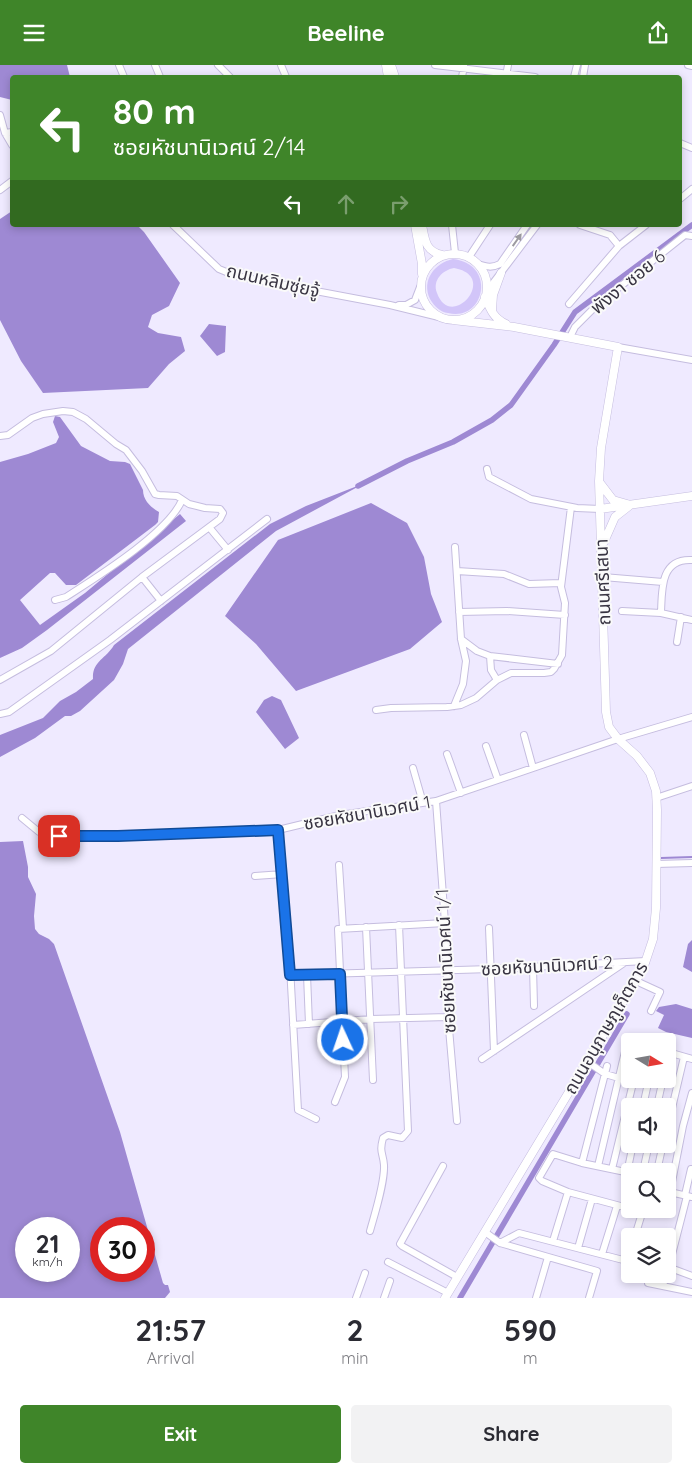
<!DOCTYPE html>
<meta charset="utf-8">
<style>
body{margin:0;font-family:Quicksand,"Noto Sans Thai",sans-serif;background:#f2f2f3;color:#2b2b33;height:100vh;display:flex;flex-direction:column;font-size:19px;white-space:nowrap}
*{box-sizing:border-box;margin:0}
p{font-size:16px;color:#7c7c81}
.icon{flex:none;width:28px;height:28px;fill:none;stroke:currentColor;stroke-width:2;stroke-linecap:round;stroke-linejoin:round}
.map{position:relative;height:1233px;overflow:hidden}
.drawer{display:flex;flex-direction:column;background:#fff;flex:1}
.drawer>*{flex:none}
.guide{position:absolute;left:10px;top:10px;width:672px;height:152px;border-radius:5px;box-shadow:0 2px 8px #0003;background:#3f8529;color:#fff;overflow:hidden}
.needle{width:32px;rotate:101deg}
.tools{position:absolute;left:621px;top:968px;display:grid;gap:10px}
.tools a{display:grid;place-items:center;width:55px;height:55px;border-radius:5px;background:#fff;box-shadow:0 2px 8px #0003;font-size:25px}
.speed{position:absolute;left:15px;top:1152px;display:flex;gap:10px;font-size:25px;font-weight:700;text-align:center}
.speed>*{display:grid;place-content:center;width:65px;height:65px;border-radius:50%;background:#fff;box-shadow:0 2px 8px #0003;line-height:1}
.speed small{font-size:12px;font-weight:400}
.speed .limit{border:8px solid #d22;background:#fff;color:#111}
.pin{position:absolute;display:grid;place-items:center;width:42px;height:42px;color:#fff;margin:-21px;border-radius:10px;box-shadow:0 2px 8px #0006}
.me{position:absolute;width:55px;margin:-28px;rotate:357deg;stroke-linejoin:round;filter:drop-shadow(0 0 4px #0008)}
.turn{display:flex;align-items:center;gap:18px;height:105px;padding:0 20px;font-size:22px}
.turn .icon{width:65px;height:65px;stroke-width:2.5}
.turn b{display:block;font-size:35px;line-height:42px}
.lanes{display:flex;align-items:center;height:48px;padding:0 20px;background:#0003;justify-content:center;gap:25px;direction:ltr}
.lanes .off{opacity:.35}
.eta{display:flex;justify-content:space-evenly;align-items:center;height:85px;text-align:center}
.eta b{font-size:30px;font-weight:700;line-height:35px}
.cta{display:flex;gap:10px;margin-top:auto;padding:10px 20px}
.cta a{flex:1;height:58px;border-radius:5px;background:#3f8529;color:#fff;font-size:20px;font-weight:700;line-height:58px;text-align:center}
.cta a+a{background:#f2f2f3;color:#2b2b33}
header{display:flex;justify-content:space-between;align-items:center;height:65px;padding:0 20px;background:#3f8529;color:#fff;font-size:22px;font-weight:700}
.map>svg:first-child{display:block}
</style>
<header><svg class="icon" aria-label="menu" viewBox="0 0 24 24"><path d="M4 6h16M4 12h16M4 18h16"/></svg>Beeline<svg class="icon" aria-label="share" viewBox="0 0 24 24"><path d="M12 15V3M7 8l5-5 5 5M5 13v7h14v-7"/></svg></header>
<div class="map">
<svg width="692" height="1233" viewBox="0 0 692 1233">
<rect width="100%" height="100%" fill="#efeaff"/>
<path fill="#d2c5f9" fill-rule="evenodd" d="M453,194C497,199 485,257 448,248C440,247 434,241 430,234C421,215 435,198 453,194ZM454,203C500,211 451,267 437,228C432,215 443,205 454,203Z"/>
<path fill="#9e89d3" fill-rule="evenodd" d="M0,0H67L70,12H12V35L0,32Z
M12,146V160H137L144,167L180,218L169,241L152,250L148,262L158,268L181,272L185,286L169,299L148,323L43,328L21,296L0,255V154Z
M209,259L226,261L225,287L217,291L200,271Z
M55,351L60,352L81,381L110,396L125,397L130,399L143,425C143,436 152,443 159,447L158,457L155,460L76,520H66L55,508H50L20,535L40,560L85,528L180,449L186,456L47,565L22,583L0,593V397L28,389L56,378L59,372L53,357Z
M365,418L276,466L128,584L123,599L114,615L80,646L71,651H65L35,673L0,692V670L43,653L60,636L76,627L93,614C92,596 106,594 114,580L270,459L306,441Z
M371,438L407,458L424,492L431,529L442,557L410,584L296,626L256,579L225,551L278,475Z
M272,631L281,635L299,673L285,684L256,647L264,635Z
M23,776L28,802V812L36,829L34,851L35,864L39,869L49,874L54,879L120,1067L163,1218L165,1220H168L170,1227L165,1233H0V777ZM26,1164H69V1206H26ZM101,1164H144V1206H101Z
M692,875V907L683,902L688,879Z
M676,939L692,944V973L666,967L658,963L664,950L656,946L659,942Z"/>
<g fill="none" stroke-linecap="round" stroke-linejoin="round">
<path stroke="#9e89d3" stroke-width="2" d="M661,793L692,792"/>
<path stroke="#9e89d3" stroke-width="5.5" d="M358,421L407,396L453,377L492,355L511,340L554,280L575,247L692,160
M460,1233L627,949"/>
<g stroke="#c5bddf" stroke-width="8">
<path id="minor" d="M119,0L124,12
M155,0L160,12
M218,0L230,12
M281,0L286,12
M435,0L535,12
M688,0L692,1
M506,11L508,0
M462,12L464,1
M574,12L577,0
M583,12L585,0
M0,50L5,68L12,80
M5,68L12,67
M680,78L692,83
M0,125L12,116
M680,134L692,124
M173,160L219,204L236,211L390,240L443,253
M452,160L455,188
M580,160L610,170L619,181
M469,192L490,160
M478,199C487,202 492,203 500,199L527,160
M487,226L537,160
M569,239L619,181L646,160
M399,240H406L415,235L420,222
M570,272L575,262L597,240L685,170L692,171
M618,282L692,295
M0,371L8,370L32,353L43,349L63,346L73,347L86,354L116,379L126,385L142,406L155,429L159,430L177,431L189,439L205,443L220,444L223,448L220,454L142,512L51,586L0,615
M487,404L489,412L531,434L577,443L600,444
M209,462L228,485
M692,495C660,493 662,525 661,548L692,555
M457,506L504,509L529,519L561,518
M142,512L161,536
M603,512L663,517
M55,535L66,532C97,512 168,468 182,435
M622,546L661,548
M459,547L507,546L565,550
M461,574L477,586L490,591L558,599
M677,577L681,552
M490,591L491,605L497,615
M454,641L463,619L466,596L461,574L455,482
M376,645L391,643L447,642L461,640L476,633L497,615L511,608H544L551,607L554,604L562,590L565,538L561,522L571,442
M0,649L9,647L110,575L267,454
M524,670L533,703
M486,681L498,715
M447,689L461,728
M413,703L423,738
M656,733L692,721
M436,736L445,858L448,952L457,1056
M22,753L39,767L69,771H118L278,765L340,750L436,736L618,674L692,652
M278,765L288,866L298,1045L316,1054
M656,799L692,798
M339,800L343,863
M255,811L283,809
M366,862L373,1015
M489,863L494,986
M533,902L534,941
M290,910L491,904L646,896
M307,910L309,959
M636,916L660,927L651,946
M293,960L371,954L448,952
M643,976H645
M668,987L692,994
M482,994L624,898
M588,997L605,1009L619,1013
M335,1037L345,1012L338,864L445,858
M643,1041L649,1014
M657,1041L663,1014
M668,1060L684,992
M582,1098L607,1001
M443,1101L400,1179L402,1181L457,1212
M598,1101L628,974
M612,1104L634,1014
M643,1106L649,1079
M657,1106L663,1079
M627,1108L633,1079
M630,1108L582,1098L553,1089L539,1113L542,1116L568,1127L643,1147
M668,1116L672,1117L670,1127L692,1132
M672,1117L683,1061L692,1028
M685,1130L691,1104
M370,1166C375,1148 385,1117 384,1100C383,1087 379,1088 383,1073L388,1070L402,1073L408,1066L399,860
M485,1167L500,1178L597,1206L589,1233
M635,1171L643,1145
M553,1176L568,1127
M500,1178L519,1168L627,1196L630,1186
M578,1183L592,1134
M602,1189L617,1141
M388,1197L448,1228
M668,1202L692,1211
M668,1205L687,1131
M648,1218L692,1227
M663,1221L666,1209
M356,1233L365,1208
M384,1233L390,1216
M536,1233L548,1192"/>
</g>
<g stroke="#c5bddf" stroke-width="9">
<path id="tertiary" d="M386,0L388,12
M391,0L395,12
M415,160L422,199V209
M422,160C425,175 425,186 442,190
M421 222a33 33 0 1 1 66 0a33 33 0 1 1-66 0Z
M485,232C490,244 494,254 506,259
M492,245L493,230L501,208
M600,418L613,435L627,439
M600,444L692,431
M604,477L615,452L629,441
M445,1233L643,904L653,874L656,843L657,745L656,726L650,708L637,691L618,674L609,662L606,647L599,416L601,383L618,282L514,262L453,255"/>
</g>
<use href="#minor" stroke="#fff" stroke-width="6"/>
<use href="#tertiary" stroke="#fff" stroke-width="8"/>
</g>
<defs><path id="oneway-solid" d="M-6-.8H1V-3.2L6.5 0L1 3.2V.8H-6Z" transform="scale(1.25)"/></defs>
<use fill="#9c9aa0" href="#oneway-solid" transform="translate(517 175) rotate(-55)"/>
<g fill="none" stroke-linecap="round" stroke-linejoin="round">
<g stroke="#114b97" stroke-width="12">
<path id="route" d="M59,771H118L278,765L290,910L340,909L343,975"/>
</g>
<use href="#route" stroke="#1a73e8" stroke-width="9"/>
</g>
<g text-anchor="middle" stroke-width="4" stroke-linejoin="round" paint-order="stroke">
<g font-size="18" fill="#383442" stroke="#fafafa">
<text transform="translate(273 216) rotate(13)" y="6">ถนนหลิมซุ่ยจู้</text>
<text transform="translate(628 217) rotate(-39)" y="6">พังงา ซอย 6</text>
<text transform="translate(603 517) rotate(-92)" y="6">ถนนศรีเสนา</text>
<text transform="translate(367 748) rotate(-10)" y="6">ซอยหัชนานิเวศน์ 1</text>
<text transform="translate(446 896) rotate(-93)" y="6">ซอยหัชนานิเวศน์ 1/1</text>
<text transform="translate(547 901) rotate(-3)" y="6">ซอยหัชนานิเวศน์ 2</text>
<text transform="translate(606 963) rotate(-60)" y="6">ถนนอนุภาษภูเก็ตการ</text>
</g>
</g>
</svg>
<div class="tools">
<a><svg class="needle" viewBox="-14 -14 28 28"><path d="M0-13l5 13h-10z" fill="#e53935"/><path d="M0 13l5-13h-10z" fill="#7c7c81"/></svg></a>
<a><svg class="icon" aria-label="sound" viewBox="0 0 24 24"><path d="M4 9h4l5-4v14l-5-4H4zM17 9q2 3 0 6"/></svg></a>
<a><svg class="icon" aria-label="search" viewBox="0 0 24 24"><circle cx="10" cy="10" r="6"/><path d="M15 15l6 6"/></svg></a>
<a><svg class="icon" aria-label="layers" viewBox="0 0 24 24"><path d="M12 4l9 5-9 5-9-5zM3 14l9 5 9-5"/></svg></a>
</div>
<div class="speed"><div>21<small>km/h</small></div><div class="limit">30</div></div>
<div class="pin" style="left:59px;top:771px;background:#d93025"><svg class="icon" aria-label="arrive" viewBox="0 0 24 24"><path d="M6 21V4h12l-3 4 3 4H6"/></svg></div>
<svg class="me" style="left:343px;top:975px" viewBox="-20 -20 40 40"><circle r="17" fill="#1a73e8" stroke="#fff" stroke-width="3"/><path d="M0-11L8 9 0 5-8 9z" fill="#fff"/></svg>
<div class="guide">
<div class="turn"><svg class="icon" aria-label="left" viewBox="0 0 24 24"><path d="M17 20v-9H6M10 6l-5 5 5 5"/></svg><div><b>80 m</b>ซอยหัชนานิเวศน์ 2/14</div></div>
<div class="lanes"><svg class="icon" aria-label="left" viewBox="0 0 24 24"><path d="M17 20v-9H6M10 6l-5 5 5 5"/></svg><svg class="icon off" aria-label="ahead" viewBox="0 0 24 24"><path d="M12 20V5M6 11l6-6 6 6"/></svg><svg class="icon off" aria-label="right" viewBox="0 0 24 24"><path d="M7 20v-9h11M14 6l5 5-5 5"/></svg></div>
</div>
</div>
<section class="drawer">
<div class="eta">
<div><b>21:57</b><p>Arrival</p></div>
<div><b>2</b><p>min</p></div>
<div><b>590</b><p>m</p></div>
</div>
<div class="cta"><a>Exit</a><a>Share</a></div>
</section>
